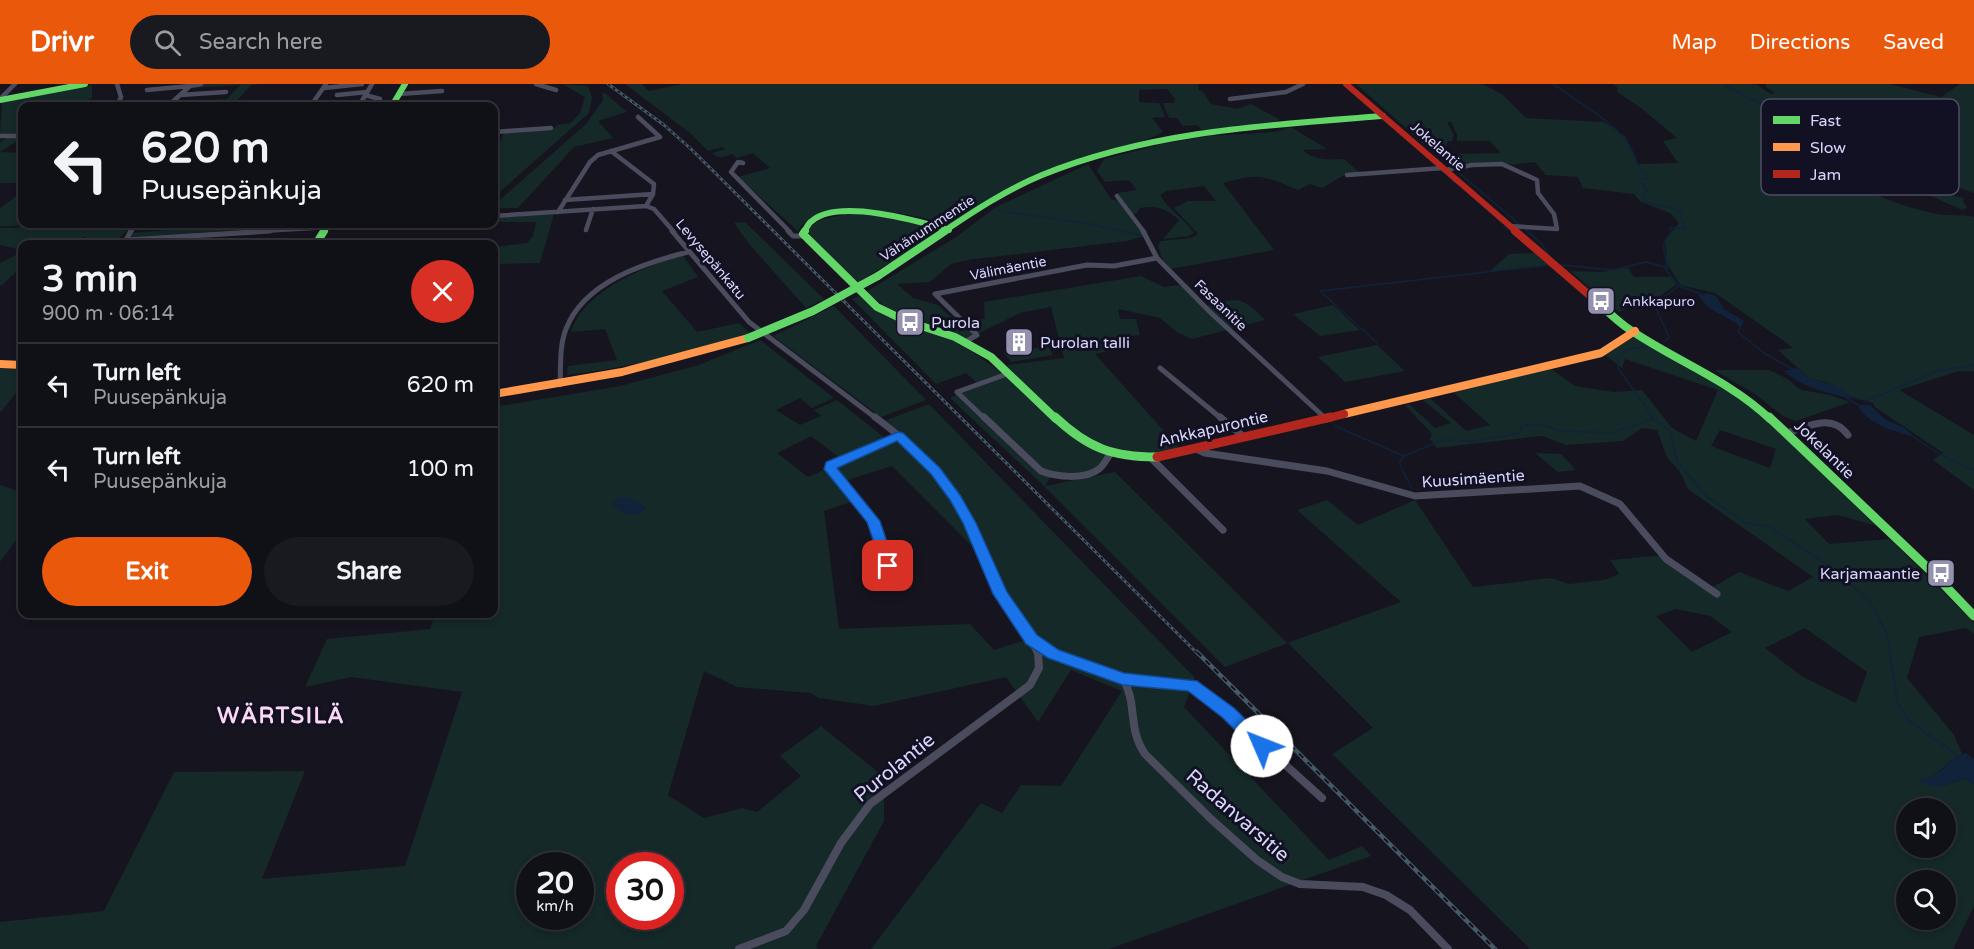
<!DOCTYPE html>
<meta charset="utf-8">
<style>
body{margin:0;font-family:"Varela Round",sans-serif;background:#191920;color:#f1f3f6;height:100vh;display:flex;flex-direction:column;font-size:22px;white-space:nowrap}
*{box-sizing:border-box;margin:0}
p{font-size:20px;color:#9c9da1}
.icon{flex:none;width:33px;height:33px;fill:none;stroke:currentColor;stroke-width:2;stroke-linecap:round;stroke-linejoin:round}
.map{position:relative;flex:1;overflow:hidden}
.details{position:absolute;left:18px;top:156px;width:480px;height:378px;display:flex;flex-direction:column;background:#101017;border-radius:12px;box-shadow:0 3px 9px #0003,0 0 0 2px #303036}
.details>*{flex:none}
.banner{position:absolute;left:18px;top:18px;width:480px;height:126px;border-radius:12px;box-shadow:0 3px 9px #0003,0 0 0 2px #303036;background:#101017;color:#f1f3f6;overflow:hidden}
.tools{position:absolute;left:1896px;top:714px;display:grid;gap:12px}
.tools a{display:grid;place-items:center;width:60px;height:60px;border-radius:50%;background:#101017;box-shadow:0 3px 9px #0003,0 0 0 2px #303036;font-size:30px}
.speed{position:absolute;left:516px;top:768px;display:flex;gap:12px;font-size:30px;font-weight:700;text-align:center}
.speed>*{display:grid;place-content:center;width:78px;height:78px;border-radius:50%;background:#101017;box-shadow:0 3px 9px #0003,0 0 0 2px #303036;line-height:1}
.speed small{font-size:15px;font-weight:400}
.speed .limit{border:9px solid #d22;background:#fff;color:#111}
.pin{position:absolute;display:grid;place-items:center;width:51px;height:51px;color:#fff;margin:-26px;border-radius:12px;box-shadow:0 3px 9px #0006}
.me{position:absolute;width:66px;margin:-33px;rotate:314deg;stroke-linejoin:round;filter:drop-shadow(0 0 4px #0008)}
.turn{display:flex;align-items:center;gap:21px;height:126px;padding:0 24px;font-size:27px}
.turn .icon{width:78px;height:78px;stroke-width:2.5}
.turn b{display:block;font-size:42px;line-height:51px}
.round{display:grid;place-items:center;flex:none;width:63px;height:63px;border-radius:32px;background:#191920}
.headline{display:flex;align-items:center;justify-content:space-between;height:102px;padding:0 24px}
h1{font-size:36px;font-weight:700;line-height:45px}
.button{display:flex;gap:12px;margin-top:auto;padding:12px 24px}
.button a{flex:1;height:69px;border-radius:36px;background:#ea580c;color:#fff;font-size:24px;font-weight:700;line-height:69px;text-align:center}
.button a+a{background:#191920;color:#f1f3f6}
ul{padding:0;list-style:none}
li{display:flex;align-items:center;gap:18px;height:84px;padding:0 24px;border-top:2px solid #303036}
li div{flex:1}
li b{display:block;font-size:22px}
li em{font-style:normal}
header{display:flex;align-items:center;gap:36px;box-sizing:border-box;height:84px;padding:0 30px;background:#ea580c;color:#fff}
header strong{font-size:28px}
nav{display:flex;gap:33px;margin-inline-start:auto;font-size:21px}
.search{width:420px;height:54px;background:#191920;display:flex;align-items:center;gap:15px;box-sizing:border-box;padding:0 21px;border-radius:33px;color:#9c9da1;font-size:22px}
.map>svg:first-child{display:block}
</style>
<header>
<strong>Drivr</strong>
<div class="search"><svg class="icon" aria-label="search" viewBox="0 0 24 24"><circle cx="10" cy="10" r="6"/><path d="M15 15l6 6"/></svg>Search here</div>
<nav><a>Map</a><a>Directions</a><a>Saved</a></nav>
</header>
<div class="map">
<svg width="1974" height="865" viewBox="0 0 1974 865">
<rect width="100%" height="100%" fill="#16151f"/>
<path fill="#142928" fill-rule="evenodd" d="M203,0H259L251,1L233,21L237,22L170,21L173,18L227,15L240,1L189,4Z
M562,0L588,2L592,14L589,29L494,113V65L498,63L504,48L555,44L557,41L571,39L580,29L585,13Z
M625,0H642L649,7L683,0H1198L1199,6L1203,8L1211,20L1237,25L1251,20L1279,35L1276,39L1202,46L1197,41L1183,42L1177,34H1169L1163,19H1174L1175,15L1167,5L1139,6V18L1159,19L1165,33L1152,34L1163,48C1138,62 1106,64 1080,74C1033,90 990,114 949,141C910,130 875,122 834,129C820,131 806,133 798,147L738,93L770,84L753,69L737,74L732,70C724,73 719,76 712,69L725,65L723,63L708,67L690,49Z
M1356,0H1483L1503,11L1526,34L1604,38L1625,52L1638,80L1678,79L1663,57L1677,54L1641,24L1617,8L1618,4L1613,0H1749L1757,1L1771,10L1775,9L1766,3V0H1890L1941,13L1960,0H1974V109L1940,97H1917L1875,88L1869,80L1861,75L1849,53L1831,40H1817L1781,15L1814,40L1808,41L1826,62L1825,81C1852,104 1902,123 1937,130C1949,132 1962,130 1974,133V287H1959L1899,306L1974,351V406L1933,376L1943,369L1875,323L1873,319L1850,312L1826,298L1810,295L1778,266L1793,264L1784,257L1715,209L1680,201L1667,179L1665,156L1679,139L1670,129L1641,118L1634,110L1583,104L1578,93L1546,91L1535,78L1507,81L1448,79L1436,68L1448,64L1455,70L1501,69L1490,57H1457V51L1451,38H1447L1454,51L1452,57H1448L1446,63L1431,66Z
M92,1V14L75,22H22V51H0L2,18Z
M602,9H605L627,28L598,37L613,54L574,63L518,124H494V121L586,40L603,16Z
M1291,43L1327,65L1303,66C1312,76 1330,76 1344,75L1360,89L1346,90L1322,104L1310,100L1298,106C1263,92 1261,88 1223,99L1274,166L1171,185L1161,172L1158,161L1161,157L1191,154L1198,150L1174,124L1188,117H1216L1204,102L1167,107L1160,111C1169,127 1185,135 1194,149L1189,152L1163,155L1179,136C1167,125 1157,121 1140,124L1136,130L1131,129L1118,109L1137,106L1129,96L1105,98L1097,87L1104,75L1162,60L1208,52L1275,48Z
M8,53L22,54L0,68L22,69V99H0V58Z
M1088,80L1111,115L1120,118L1145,152L1127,157L967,176L951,180L930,198L897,200L913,214L938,221L953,235H985L984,218L1141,192L1164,203L1187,200L1207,222C1238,213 1242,212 1265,236L1192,255L1177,248L1160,234L1118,225L1122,245L1120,235H1136L1140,251L1124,253L1126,263L1095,270L1181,366L1163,370L1106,371L1096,385L1082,389L1052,390L1045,402L1115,388L1287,559L1401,518L1297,426L1327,416L1358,441L1415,416L1473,503L1551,494L1569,500L1604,496L1619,490L1610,476L1666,471L1713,503L1739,488L1788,507L1813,493L1688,405L1680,388L1667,373L1657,346L1642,344L1623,357L1566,361L1542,352L1437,364L1430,355L1432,350L1405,321L1409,320L1435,344L1451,339L1423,316L1430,314L1466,347L1490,341L1452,307L1551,285L1575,302L1614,308L1642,306L1672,344L1696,357L1718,306L1625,275L1622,284L1605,271L1632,253L1642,256L1721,301L1757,327L1877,442L1838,431L1805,435L1829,460L1890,455L1974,539V550L1966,544L1919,553L1907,594L1954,651L1962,670C1957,671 1936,690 1930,695L1939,703L1964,695L1974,700V822L1953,865H1530L1332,670L1373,644L1288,559L1225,583L1045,403L950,314L978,300L966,289L936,300L852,215L859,212L886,232L960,259L1002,289L1010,286L1007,281L1064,274L1051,223L1020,229L967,255C928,241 898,235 866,208L956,153L996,123ZM1720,346L1776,365L1770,384L1711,362ZM1676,525L1710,532L1732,548L1692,568L1656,532ZM1805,544L1867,588L1856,619L1803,593L1765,564ZM1906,724H1946V764H1906ZM1906,796H1946V836H1906Z
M1918,106L1931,107L1964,114L1963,117L1967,124L1962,126Z
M18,111H22V138L17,142H0V124Z
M554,130L540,179L494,180V163L527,159L533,152L536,138H495L494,134Z
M846,130C869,131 917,131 933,148L932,153L857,199L815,158L807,145L820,136Z
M742,138L746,139L824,215L806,224L749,160L734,139Z
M23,140H133L118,156L97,158L84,153L72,159L84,160H22V166L0,161V144H18Z
M239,140H260L256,145L129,153L132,149Z
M22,168V182L2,201H0V179Z
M1534,169L1548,181L1490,187L1509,170Z
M682,170L698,193L662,207L697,248L739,239L750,249C690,269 630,283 567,291L568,282L617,276L605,245L571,248C584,206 644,184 682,170Z
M1628,184L1634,193H1672L1676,201L1651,218L1653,223L1624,217L1625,225L1619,228L1570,187L1601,188Z
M1333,221L1360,246L1320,252L1293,230Z
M834,222L926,316L881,333L773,252Z
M760,256L834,314L812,324L800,314L776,326L800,341L821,332L814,326L837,316L885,354L840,374L811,352L777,369L808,393L898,354C938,392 957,415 977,467L892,382L835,400L851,418L824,427L839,545L970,540L994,566L1028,555L998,511L981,474L988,472L958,414L903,351L886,336L929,320L1195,594L1184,623L1329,776L1362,762L1371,772L1109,865H871L981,719L1002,729L1021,701L1061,702L1122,607L1071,586L1038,638L1006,593L874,622L819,614L810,609L737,603L704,587L668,711L704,734L742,724L757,728L801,692L780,672L821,642L884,693V737L816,862L818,865H0V838L104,827L174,688L305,687L262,795L405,782L462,608L351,593L305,603L327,555L430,545L435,530H494V323L620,302L699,281ZM530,782H580V832H530ZM620,782H670V832H620Z
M1377,261L1405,287L1345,298L1318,273Z
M1048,262L1053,271L1011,278L1004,269Z
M0,284L22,286V301L0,329Z
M1714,286H1769L1786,294L1801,306L1830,311L1850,318L1796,337L1783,332L1755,310Z
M1535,369L1561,370L1576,386L1558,388Z
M0,401L22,408V448L0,478Z"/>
<path fill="#10233a" d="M1707,209L1716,212L1724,225L1744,237L1740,244L1736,239L1709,224L1698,211Z
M1797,284L1810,295L1835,301L1850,312L1866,317C1839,312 1804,306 1784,287Z
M1858,321H1870L1886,336L1905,344L1914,353C1896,348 1865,339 1858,321Z
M621,413L632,415L646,423L639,431L624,430L613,421L614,418Z
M1966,669L1974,675V700L1964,695L1939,703L1921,699L1920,695C1941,695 1948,673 1966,669Z"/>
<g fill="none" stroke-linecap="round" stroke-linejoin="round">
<path stroke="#10233a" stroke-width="1.5" d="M1553,0C1577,17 1604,32 1624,54C1635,66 1635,83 1648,93L1640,97L1647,106L1643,112L1645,118L1679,126L1685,144H1670L1671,149C1655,164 1671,173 1666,186L1679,202L1701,210
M1725,1L1745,12
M1746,13L1814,40
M1441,86L1455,99
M1457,87L1519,140
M1482,121L1502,139
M1000,127L1091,140L1143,152
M1504,142L1513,149
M1525,145L1542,160L1548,170
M1561,181L1613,186L1647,178L1668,184
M1740,244L1738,248L1764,269L1792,285
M1664,258L1669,253L1654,220L1679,202
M1377,259L1320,207L1549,181
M1845,313L1858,321
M1866,317L1937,287L1974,281
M1654,335L1670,347L1677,377L1706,412L1746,439L1769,443L1819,475L1869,516L1887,549L1890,570
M1335,342L1404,372L1443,356L1477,357L1519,349L1522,342L1540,340L1560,347L1611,349L1654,335L1618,284V272L1628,265L1647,263
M1914,353L1941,371L1974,386
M1403,373L1399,379L1412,405"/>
<path stroke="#10233a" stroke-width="2" d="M1890,568L1897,618L1908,636L1957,671"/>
<path stroke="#4b4b5e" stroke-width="4.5" d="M117,0L121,13L117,22
M536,0L556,6
M324,4L362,0
M147,6L190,2
M399,10L442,7
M180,11L226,8
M337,11L367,8
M365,11L380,15
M0,15L15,0
M1230,15L1286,8L1303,0
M312,20L326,0
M168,22L190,2L201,0
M254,22L313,19
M349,22L360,20L372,0
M494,48L551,44
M0,52H22
M611,67L654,100L653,110L646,122
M743,79L738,78L731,88L790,148
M1446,86L1472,81L1502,80L1537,96L1538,109L1554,130L1557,145L1509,142
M1347,91L1443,84
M1117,112L1144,148
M565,116L653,110
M558,128L590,78L598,71L660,53L638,33
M494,132L646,122L654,125L674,148
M586,146L593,125
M130,148L137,140
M246,148L380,140"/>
<path stroke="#4b4b5e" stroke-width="5" d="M131,147L126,156L270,147
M672,147L749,238L877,335
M788,147L793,152H805
M1143,147L1157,174L1211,229L1324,333
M965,258L977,251L935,210L1087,181L1114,182L1157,174
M1160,284L1222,335
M560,301C561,283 559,263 566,245C584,198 644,179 688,168
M985,335L957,308L1007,290"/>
<path stroke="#4b4b5e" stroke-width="7" d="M875,333C905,355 936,384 956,415C983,460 995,513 1030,553C1036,560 1045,565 1052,570
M984,333L1041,387C1056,393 1085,396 1099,385C1104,381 1107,374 1111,369
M1220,333L1244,353
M1787,349C1809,342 1832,329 1848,351
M1196,365L1205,369L1327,387L1415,412L1580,402L1620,420L1666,475L1717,510
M1151,374L1223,446
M878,502L888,481L873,437L830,385L831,381L898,352
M1032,558L1038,570"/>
<path stroke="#4b4b5e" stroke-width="8" d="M1050,568L1123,595L1191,601L1228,629L1322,714
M1123,595C1138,620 1127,644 1145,670L1211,735L1257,776L1282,793L1300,800L1363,803L1386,811L1410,826L1448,865
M739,865L786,847L804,826L841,759L870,720L1030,601L1039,584L1038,568"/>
<path stroke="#63d668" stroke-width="6" d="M0,16L85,0
M392,22L405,0
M323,148L328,140
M804,148C806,145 808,139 812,137C838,114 918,137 949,146
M943,148C974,127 1006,106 1042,91C1150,47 1267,41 1383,32"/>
<path stroke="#63d668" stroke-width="8" d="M805,147L803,150L877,223L906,237L955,253L991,273L1056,335
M316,160L324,147
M878,192L945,147
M1595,216C1605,225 1615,235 1626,243C1673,276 1728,295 1770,335"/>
<path stroke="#63d668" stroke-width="9" d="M1055,333C1088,364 1112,373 1157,373
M1769,333L1933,489L1974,532"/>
<path stroke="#ff974d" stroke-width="8" d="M0,280L22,281
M494,310L622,288L748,254
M1344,330L1601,269L1635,247"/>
<path stroke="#b3261e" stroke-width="6" d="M1346,0L1517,148"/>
<path stroke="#b3261e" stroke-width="8" d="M1515,147L1595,216
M1324,335L1344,330"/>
<path stroke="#b3261e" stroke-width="9" d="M1157,373L1331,333"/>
<g stroke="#455a65" stroke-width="3">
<path id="rail-far1" d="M608,0L664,41L691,65L1198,570"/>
</g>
<g stroke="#455a65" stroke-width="4.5">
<path id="rail" d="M1197,568L1495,865"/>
</g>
<use href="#rail-far1" stroke="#121123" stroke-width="1.5" stroke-dasharray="3" stroke-linecap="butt"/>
<use href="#rail" stroke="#121123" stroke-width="2" stroke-dasharray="6" stroke-linecap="butt"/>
<path stroke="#63d668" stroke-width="8" d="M748,254L813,227L878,192"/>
</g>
<path fill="#1a73e8" stroke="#114b97" stroke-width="1.5" d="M898,348L903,349L940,384L960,411L976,439L1007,508L1037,551L1059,566L1124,589L1197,597L1234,624L1268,657L1270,662L1268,667L1262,669L1256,667L1223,634L1188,607L1123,601L1048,574L1026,560L993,510L963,439L950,416L931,390L897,357L837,384L880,437L895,482L888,487L883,485L867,438L824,385L826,378Z"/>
<defs>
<g id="bus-square" transform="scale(1.5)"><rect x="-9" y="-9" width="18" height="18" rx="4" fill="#9492ae" stroke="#121123"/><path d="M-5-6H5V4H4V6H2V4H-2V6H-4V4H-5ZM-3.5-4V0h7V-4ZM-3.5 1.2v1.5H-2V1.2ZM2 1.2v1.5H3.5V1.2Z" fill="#fff"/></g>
<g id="building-square" transform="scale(1.5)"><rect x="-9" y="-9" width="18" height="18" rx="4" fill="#9492ae" stroke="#121123"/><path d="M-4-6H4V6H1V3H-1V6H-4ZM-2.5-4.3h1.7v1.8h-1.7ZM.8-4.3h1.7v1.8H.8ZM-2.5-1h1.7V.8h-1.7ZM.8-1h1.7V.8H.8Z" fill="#fff"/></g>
</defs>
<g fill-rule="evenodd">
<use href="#bus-square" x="1601" y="217"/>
<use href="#bus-square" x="910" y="238"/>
<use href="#building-square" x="1019" y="258"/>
<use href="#bus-square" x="1941" y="489"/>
</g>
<g text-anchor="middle" stroke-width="6" stroke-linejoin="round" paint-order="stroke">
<g font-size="14" fill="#d8d6fb" stroke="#121123">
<text transform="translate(1438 62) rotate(41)" y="5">Jokelantie</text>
<text transform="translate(927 144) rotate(-33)" y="5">Vähänummentie</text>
<text transform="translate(711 175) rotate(50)" y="5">Levysepänkatu</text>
<text transform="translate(1008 184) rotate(-11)" y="5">Välimäentie</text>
<text transform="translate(1221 221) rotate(44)" y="5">Fasaanitie</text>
</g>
<g font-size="14" fill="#d8d6fb" stroke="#121123" text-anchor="start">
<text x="1622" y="222">Ankkapuro</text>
</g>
<g font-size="16" fill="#d8d6fb" stroke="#121123" text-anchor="start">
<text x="931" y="244">Purola</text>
<text x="1040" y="264">Purolan talli</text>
<text x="1920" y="495" text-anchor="end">Karjamaantie</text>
</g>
<g font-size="16" fill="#d8d6fb" stroke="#121123">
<text transform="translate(1213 344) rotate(-13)" y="6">Ankkapurontie</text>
<text transform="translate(1825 365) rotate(44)" y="6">Jokelantie</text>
<text transform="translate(1473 394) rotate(-4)" y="6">Kuusimäentie</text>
</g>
<g font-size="20" fill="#d8d6fb" stroke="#121123">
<text transform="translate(894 683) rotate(-39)" y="7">Purolantie</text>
<text transform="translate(1238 731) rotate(41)" y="7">Radanvarsitie</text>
</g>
<g font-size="22" font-weight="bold" letter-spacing="1.5" fill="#fbd8f1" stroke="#121123">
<text x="281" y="639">WÄRTSILÄ</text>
</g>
</g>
<rect x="1761" y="15" width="198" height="96" rx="9" fill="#121123" stroke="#4d4c64" stroke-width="1.5"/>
<rect x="1773" y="32" width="27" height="8" fill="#63d668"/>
<rect x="1773" y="59" width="27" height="8" fill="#ff974d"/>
<rect x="1773" y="86" width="27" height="8" fill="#b3261e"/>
<g font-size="16" fill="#d8d6fb">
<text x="1810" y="42">Fast</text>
<text x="1810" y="69">Slow</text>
<text x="1810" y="96">Jam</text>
</g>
</svg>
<div class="tools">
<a><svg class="icon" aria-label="sound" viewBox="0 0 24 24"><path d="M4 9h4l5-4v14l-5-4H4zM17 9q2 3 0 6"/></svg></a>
<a><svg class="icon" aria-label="search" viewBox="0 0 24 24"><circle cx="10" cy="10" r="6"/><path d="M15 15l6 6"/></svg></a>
</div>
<div class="speed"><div>20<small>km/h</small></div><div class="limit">30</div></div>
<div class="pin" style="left:888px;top:482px;background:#d93025"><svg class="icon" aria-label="arrive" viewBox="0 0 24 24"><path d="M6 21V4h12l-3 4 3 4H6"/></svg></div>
<svg class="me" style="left:1262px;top:662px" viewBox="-20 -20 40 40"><circle r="19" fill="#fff"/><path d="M0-13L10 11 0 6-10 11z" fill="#1a73e8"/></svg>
<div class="banner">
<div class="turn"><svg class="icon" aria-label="left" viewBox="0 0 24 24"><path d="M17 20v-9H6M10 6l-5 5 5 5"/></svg><div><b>620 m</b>Puusepänkuja</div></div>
</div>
<section class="details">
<div class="headline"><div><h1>3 min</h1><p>900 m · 06:14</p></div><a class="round" style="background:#d93025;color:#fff"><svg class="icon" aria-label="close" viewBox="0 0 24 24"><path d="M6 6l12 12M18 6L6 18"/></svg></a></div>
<ul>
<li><svg class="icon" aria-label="left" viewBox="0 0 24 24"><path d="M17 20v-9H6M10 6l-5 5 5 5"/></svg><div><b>Turn left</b><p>Puusepänkuja</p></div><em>620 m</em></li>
<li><svg class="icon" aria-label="left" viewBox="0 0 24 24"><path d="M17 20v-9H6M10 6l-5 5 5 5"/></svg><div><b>Turn left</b><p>Puusepänkuja</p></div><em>100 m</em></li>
</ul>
<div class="button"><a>Exit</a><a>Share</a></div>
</section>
</div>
